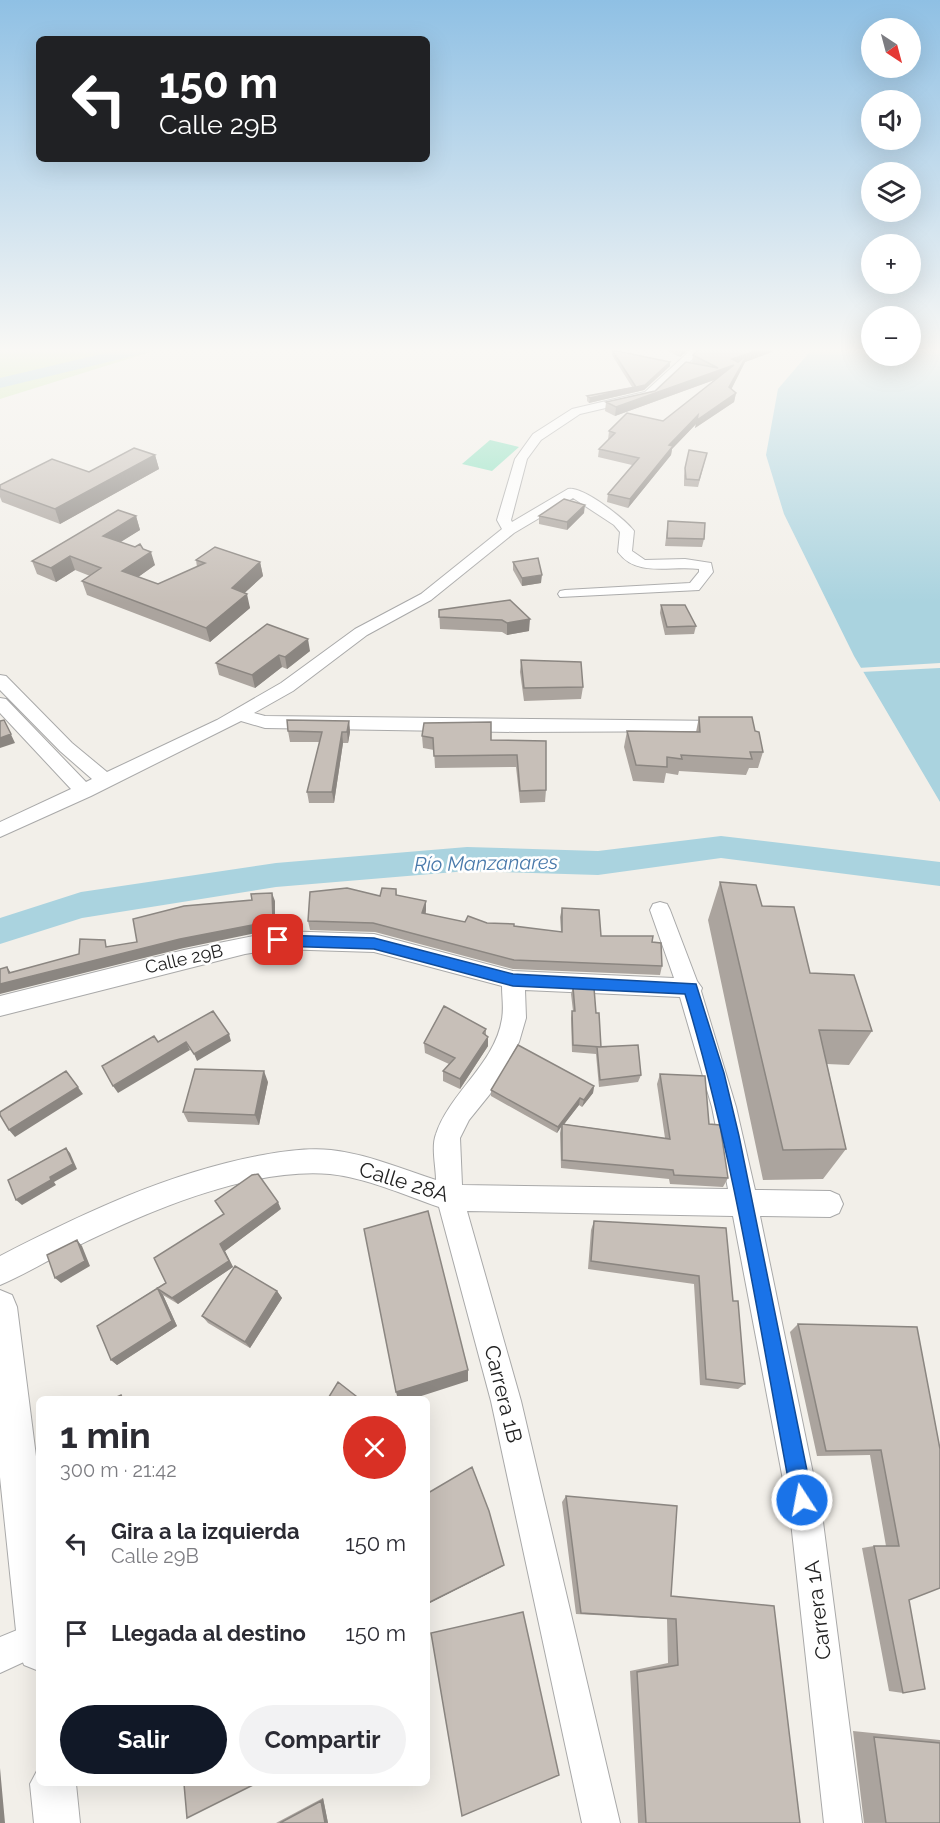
<!DOCTYPE html>
<html lang="es">
<meta charset="utf-8">
<style>
body{margin:0;font-family:Raleway,sans-serif;background:#f2f2f3;color:#2b2b33;height:100vh;display:flex;flex-direction:column;font-size:22px;white-space:nowrap}
*{box-sizing:border-box;margin:0}
p{font-size:20px;color:#7c7c81}
.icon{flex:none;width:33px;height:33px;fill:none;stroke:currentColor;stroke-width:2;stroke-linecap:round;stroke-linejoin:round}
.map{position:relative;flex:1;overflow:hidden}
.drawer{position:absolute;left:36px;top:1396px;width:394px;height:390px;display:flex;flex-direction:column;background:#fff;border-radius:9px;box-shadow:0 6px 24px #0002}
.drawer>*{flex:none}
.top-card{position:absolute;left:36px;top:36px;width:394px;height:126px;border-radius:9px;box-shadow:0 6px 24px #0002;background:#202124;color:#fff;overflow:hidden}
.needle{width:39px;rotate:144deg}
.buttons{position:absolute;left:861px;top:18px;display:grid;gap:12px}
.buttons a{display:grid;place-items:center;width:60px;height:60px;border-radius:50%;background:#fff;box-shadow:0 6px 24px #0002;font-size:30px}
.pin{position:absolute;display:grid;place-items:center;width:51px;height:51px;color:#fff;margin:-26px;border-radius:12px;box-shadow:0 3px 9px #0006}
.me{position:absolute;width:66px;margin:-33px;rotate:349deg;stroke-linejoin:round;filter:drop-shadow(0 0 4px #0008)}
.turn{display:flex;align-items:center;gap:21px;height:126px;padding:0 24px;font-size:27px}
.turn .icon{width:78px;height:78px;stroke-width:2.5}
.turn b{display:block;font-size:42px;line-height:51px}
.round{display:grid;place-items:center;flex:none;width:63px;height:63px;border-radius:32px;background:#f2f2f3}
.headline{display:flex;align-items:center;justify-content:space-between;height:102px;padding:0 24px}
h1{font-size:36px;font-weight:700;line-height:45px}
.button{display:flex;gap:12px;margin-top:auto;padding:12px 24px}
.button a{flex:1;height:69px;border-radius:36px;background:#111827;color:#fff;font-size:24px;font-weight:700;line-height:69px;text-align:center}
.button a+a{background:#f2f2f3;color:#2b2b33}
ul{padding:0;list-style:none}
li{display:flex;align-items:center;gap:18px;height:90px;padding:0 24px}
li div{flex:1}
li b{display:block;font-size:22px}
li em{font-style:normal}
.map>svg:first-child{display:block}
</style>
<div class="map">
<svg width="940" height="1823" viewBox="0 0 940 1823">
<rect width="100%" height="100%" fill="#f2efe9"/>
<path fill="#cdebb0" d="M0,348H163L0,399Z"/>
<path fill="#88e0be" d="M490,440L519,447L492,471L462,464Z"/>
<path fill="#aad3df" d="M813,348H871L872,356H910L911,348H940V802L854,656L784,514L766,455L778,389Z"/>
<path fill="#f2efe9" d="M940,663V668L861,672L858,668Z"/>
<g fill="none" stroke-linecap="round" stroke-linejoin="round">
<path fill="#aad3df" fill-rule="evenodd" d="M127,348H156L154,351L0,388V378Z
M721,836L940,862V886L721,858L598,875L467,871L276,887L82,918L0,944V918L81,892L276,863L467,847L598,851Z"/>
<g stroke="#a9a9a9" stroke-width="2">
<path id="minor" d="M693,348H704L653,397L580,414L541,440L527,459L511,520L512,522L568,489C583,486 625,519 634,531L632,551L645,560L685,559L711,563L713,572L699,590L560,597L558,594L560,591L565,590L690,583L699,572V569C671,565 637,578 618,552L620,532L614,525L573,498L514,533L431,600L367,635L293,691L254,713L265,716L724,721L730,723L733,727L730,731L516,732L265,728L241,721L91,796L0,837V822L71,789L0,713V698L6,699L86,782L92,779L60,751L0,690V675L6,676L72,743L107,772L217,720L281,683L355,629L421,594L502,529L497,520L515,459L533,434L572,409L645,392Z
M660,902L667,904L670,910L697,981L702,988L701,991L736,1107L755,1190L830,1191L839,1195L843,1204L839,1213L830,1217L760,1216L823,1522L862,1823H824L791,1522L733,1216L467,1211L521,1401L620,1823H582L491,1401L439,1207C404,1195 367,1178 330,1174C247,1167 142,1214 69,1250C46,1261 24,1275 0,1285V1256C84,1213 170,1172 263,1155C284,1151 309,1148 331,1150C367,1154 402,1169 436,1180C436,1167 431,1147 436,1134C450,1092 495,1064 502,1019C504,1008 502,997 502,986L374,952L278,949L245,954L0,1016V996L184,950L278,931L374,934L513,971L674,978L650,910L653,904ZM525,990L680,997L712,1107L728,1189L462,1185L460,1138L469,1120L490,1094L519,1042L526,1018Z
M39,1621V1655L0,1673V1637Z"/>
</g>
<g stroke="#a9a9a9" stroke-width="2">
<path id="tertiary" d="M0,1290L12,1295L17,1307L39,1480V1671L24,1665L18,1650L0,1477Z
M39,1767V1784H76L80,1823H34L30,1784Z"/>
</g>
<use href="#minor" fill="#fff" fill-rule="evenodd"/>
<use href="#tertiary" fill="#fff" fill-rule="evenodd"/>
</g>
<path fill="#aba49e" d="M662,348H691L680,357Z
M700,348H773L772,352L745,362L731,389L736,393L734,402L695,428L696,424L672,449L671,455L628,508L607,502L608,494L632,465L598,457L599,449L608,440L609,431L663,421L717,379L615,416L605,411L606,402L655,391L692,363L693,355Z
M612,350L670,362V366L644,390L589,403L587,401V396L632,387L612,355Z
M707,453L698,487L684,486V476L685,468Z
M155,455L159,469L60,524L2,502L0,497V485L89,472Z
M584,513L567,530L539,524V516Z
M136,516L140,530L120,542L155,565L138,577L158,584L197,567L196,560L260,562L263,576L244,593L250,608L210,642L87,595L82,581L90,576L75,570L56,582L37,574L32,561Z
M668,521L704,539L702,547L665,546Z
M513,562L541,583L522,586L513,570Z
M510,600L529,631L507,635L502,632L440,629L439,610Z
M661,605L696,626L694,634L665,635L660,613Z
M310,651L287,669L282,667L255,688L219,675L216,663Z
M521,660L583,687L581,699L524,701L520,672Z
M699,717L755,731L763,752L758,768H749L746,775L679,771L678,775L666,773L664,783L633,781L624,747L627,731L696,732Z
M349,721L350,732L348,743H343L334,803H309L307,792L320,742H290L288,731Z
M422,736L491,740L546,741V790L545,802L520,803L516,767L435,768L434,750L423,748Z
M720,882L762,906L810,973L872,1031L849,1065L827,1064L846,1149L823,1179L763,1180L708,920Z
M396,889L397,895L426,910V914L465,922L487,923L561,932L560,917L562,908L601,936L652,942L662,966L660,975L513,969L375,932L310,930L308,921Z
M573,987L596,1013L601,1047L641,1075L638,1082L599,1087L596,1054L572,1052L571,1018L572,1011H573L571,994Z
M486,1029V1035L488,1046L460,1089L443,1081V1071L449,1064L425,1053L424,1043Z
M660,1074L709,1124L728,1178L723,1187L670,1184L669,1179L561,1168L560,1133L561,1127L557,1133L491,1096V1090L594,1086L593,1093L582,1107L579,1105L564,1124L665,1138L657,1084Z
M268,1082L259,1125L188,1122L183,1112Z
M281,1209L225,1251L233,1267L178,1304L163,1295L177,1326L117,1365L111,1360L97,1326Z
M594,1221L726,1228L733,1301L745,1384L738,1389L700,1385L694,1284L588,1269L591,1230Z
M277,1291L282,1298L250,1348L208,1323L202,1316Z
M798,1324L917,1327L909,1600L903,1693L889,1691L862,1548L874,1546H886L870,1455L817,1456L790,1332Z
M566,1496L671,1596L800,1823H638L630,1671L668,1663L667,1619L576,1614L562,1502Z
M853,1731L940,1740V1823H864Z
M323,1798L328,1823H276Z"/>
<path fill="#8b8681" d="M683,348H691L680,357L681,350Z
M763,348H773L772,352L745,362L728,396L733,373L615,416L616,407L731,366L732,359Z
M670,362V366L644,390L589,403L590,398L645,385Z
M736,393L734,402L695,428L696,424L672,449L671,455L628,508L630,499L669,445L698,415Z
M155,455L159,469L60,524L55,509Z
M585,505L584,513L567,530V522Z
M136,516L140,530L108,550L103,536Z
M151,552L155,565L127,585L122,571Z
M70,556L75,570L56,582L51,568Z
M260,562L263,576L235,602L232,588Z
M542,575L541,583L522,586V578Z
M247,594L250,608L210,642L206,628Z
M530,619L529,631L507,635V623Z
M308,639L310,651L287,669L285,657Z
M279,655L282,667L255,688L252,675Z
M349,721L350,732L348,743L347,732Z
M8,728L15,743L0,748V738Z
M342,732L343,743L334,803L332,792Z
M272,893L275,901V929L184,948L0,994V984L7,967L13,976L180,939Z
M426,901V910L423,922L422,913Z
M229,1034L231,1041L197,1061L194,1054Z
M488,1037V1046L460,1089V1079Z
M186,1042L190,1050L118,1093L113,1086Z
M66,1071L83,1094L15,1137L9,1130Z
M264,1071L268,1082L259,1125L255,1115Z
M594,1086L593,1093L582,1107L584,1100Z
M580,1098L579,1105L562,1127V1124L561,1127L557,1133L558,1127Z
M66,1148L70,1153L77,1169L54,1182L56,1185L22,1205L16,1200L50,1177Z
M278,1202L281,1209L225,1251L233,1267L178,1304L172,1298L220,1244Z
M77,1240L82,1246L90,1266L61,1283L55,1278Z
M158,1289L163,1295L177,1326L117,1365L111,1360Z
M277,1291L282,1298L250,1348L245,1342Z
M468,1370V1381L409,1400H398L396,1392Z
M121,1395L127,1399V1400H122Z
M504,1565L503,1566L428,1604V1603Z
M0,1768L5,1823H0Z
M323,1798L328,1823H325L321,1801Z"/>
<path fill="#c7bfb8" stroke="#8b8681" stroke-width="1.5" d="M700,348H763L732,359L738,362L747,355L729,387L736,393L697,420L698,415L669,445L673,446L630,499L608,494L639,458L599,449L615,433L609,431L627,413L663,421L734,365L616,407L606,402L655,391L686,362L718,368L693,355Z
M612,350L670,362L645,385L590,398L587,396L636,387Z
M134,448L155,455L55,509L0,489V485L52,459L89,472Z
M689,450L707,453L699,480L686,479L685,468Z
M564,499L585,505L567,522L539,516Z
M118,510L136,516L103,536L135,547L140,544L143,549L151,552L122,571L158,584L205,563L196,560L215,547L260,562L232,588L247,594L206,628L82,581L101,568L70,556L51,568L32,561Z
M668,521L705,523L704,539L667,538Z
M538,558L542,575L522,578L513,562Z
M510,600L530,619L507,623L502,620L439,617V610Z
M661,605H685L696,626L667,627Z
M267,624L308,639L285,657L279,655L252,675L216,663Z
M521,660L581,662L583,687L524,688Z
M699,717H752L755,731L759,732L763,752H750L752,759L681,755L682,759L667,757V767L636,765L627,731L700,732Z
M4,720L11,734L0,738V721Z
M287,720L349,721L347,732H342L332,792H307L322,732L288,731Z
M491,722V740L546,741V790L520,791L517,755L434,756L433,738L422,736L424,723Z
M720,882L756,885L762,906L794,907L810,973L854,975L872,1031L819,1030L846,1149L783,1150Z
M347,888L380,896L382,888L396,889V895L426,901L422,913L465,922L468,916L487,923L514,924V926L562,932V908L599,910L601,936H653L652,942L661,943L662,966L514,960L373,923L308,921L310,892Z
M272,893L273,921L180,939L0,984V969L7,967L9,973L79,954L80,939L105,940L106,947L137,942L133,919L184,906L252,900L251,894Z
M573,987L594,988L596,1013H599L601,1047L573,1045L572,1011H575Z
M444,1006L486,1029L483,1033L488,1037L460,1079L443,1071L455,1058L424,1043Z
M213,1011L229,1034L194,1054L186,1042L113,1086L102,1066L154,1036L158,1042Z
M518,1045L594,1086L584,1100L580,1098L558,1127L491,1090Z
M638,1045L641,1075L600,1080L597,1047Z
M195,1069L264,1071L255,1115L183,1112Z
M66,1071L78,1087L9,1130L0,1115V1112Z
M660,1074L705,1076L709,1124L720,1125L728,1178L674,1175L673,1170L562,1160V1124L670,1139Z
M66,1148L73,1164L50,1177L51,1180L16,1200L8,1180Z
M258,1174L278,1202L220,1244L229,1261L172,1298L158,1289L172,1321L111,1360L97,1326L166,1283L154,1258L224,1214L215,1201L252,1175Z
M428,1211L468,1370L396,1392L364,1229Z
M594,1221L726,1228L733,1301H738L745,1384L706,1379L699,1276L591,1261Z
M77,1240L85,1261L55,1278L47,1255Z
M235,1266L277,1291L245,1342L202,1316Z
M798,1324L917,1327L940,1449V1588L909,1600L925,1689L903,1693L874,1546H899L881,1450L826,1451Z
M338,1382L361,1400H327Z
M121,1395L122,1400H110Z
M472,1467L489,1511L504,1565L428,1603V1493Z
M566,1496L677,1506L671,1596L774,1606L800,1823H646L637,1672L678,1665L676,1619L581,1613Z
M523,1612L559,1775L462,1816L431,1633Z
M874,1737L940,1743V1823H886Z
M184,1784H255L187,1818Z
M321,1801L325,1823H280Z"/>
<linearGradient id="sky" x2="0" y2="1"><stop stop-color="#8fc0e4"/><stop offset="0.58" stop-color="#f9f8f5"/><stop offset="1" stop-color="#f9f8f5" stop-opacity="0"/></linearGradient>
<rect width="940" height="603" fill="url(#sky)"/>
<path fill="#1a73e8" stroke="#114b97" stroke-width="1.5" d="M278,935L374,938L513,974L696,984L724,1073L739,1136L813,1500L810,1507L802,1510L795,1507L792,1500C760,1331 735,1159 685,994L513,986L374,949L278,946L273,944L271,940L273,936Z"/>
<g text-anchor="middle" stroke-width="5" stroke-linejoin="round" paint-order="stroke">
<g font-size="18" fill="#222" stroke="#fff">
<text transform="translate(184 959) rotate(-13)" y="6">Calle 29B</text>
</g>
<g font-size="20" font-style="italic" fill="#4a7aab" stroke="#fff">
<text transform="translate(486 863) rotate(-1)" y="7">Río Manzanares</text>
</g>
<g font-size="21" fill="#222" stroke="#fff">
<text transform="translate(404 1182) rotate(17)" y="7">Calle 28A</text>
<text transform="translate(503 1394) rotate(76)" y="7">Carrera 1B</text>
<text transform="translate(818 1610) rotate(-97)" y="7">Carrera 1A</text>
</g>
</g>
</svg>
<div class="buttons">
<a><svg class="needle" viewBox="-14 -14 28 28"><path d="M0-13l5 13h-10z" fill="#e53935"/><path d="M0 13l5-13h-10z" fill="#7c7c81"/></svg></a>
<a><svg class="icon" aria-label="sound" viewBox="0 0 24 24"><path d="M4 9h4l5-4v14l-5-4H4zM17 9q2 3 0 6"/></svg></a>
<a><svg class="icon" aria-label="layers" viewBox="0 0 24 24"><path d="M12 4l9 5-9 5-9-5zM3 14l9 5 9-5"/></svg></a>
<a>+</a>
<a>−</a>
</div>
<div class="pin" style="left:278px;top:940px;background:#d93025"><svg class="icon" aria-label="arrive" viewBox="0 0 24 24"><path d="M6 21V4h12l-3 4 3 4H6"/></svg></div>
<svg class="me" style="left:802px;top:1500px" viewBox="-20 -20 40 40"><circle r="17" fill="#1a73e8" stroke="#fff" stroke-width="3"/><path d="M0-11L8 9 0 5-8 9z" fill="#fff"/></svg>
<div class="top-card">
<div class="turn"><svg class="icon" aria-label="left" viewBox="0 0 24 24"><path d="M17 20v-9H6M10 6l-5 5 5 5"/></svg><div><b>150 m</b>Calle 29B</div></div>
</div>
<section class="drawer">
<div class="headline"><div><h1>1 min</h1><p>300 m · 21:42</p></div><a class="round" style="background:#d93025;color:#fff"><svg class="icon" aria-label="close" viewBox="0 0 24 24"><path d="M6 6l12 12M18 6L6 18"/></svg></a></div>
<ul>
<li><svg class="icon" aria-label="left" viewBox="0 0 24 24"><path d="M17 20v-9H6M10 6l-5 5 5 5"/></svg><div><b>Gira a la izquierda</b><p>Calle 29B</p></div><em>150 m</em></li>
<li><svg class="icon" aria-label="arrive" viewBox="0 0 24 24"><path d="M6 21V4h12l-3 4 3 4H6"/></svg><div><b>Llegada al destino</b></div><em>150 m</em></li>
</ul>
<div class="button"><a>Salir</a><a>Compartir</a></div>
</section>
</div>
